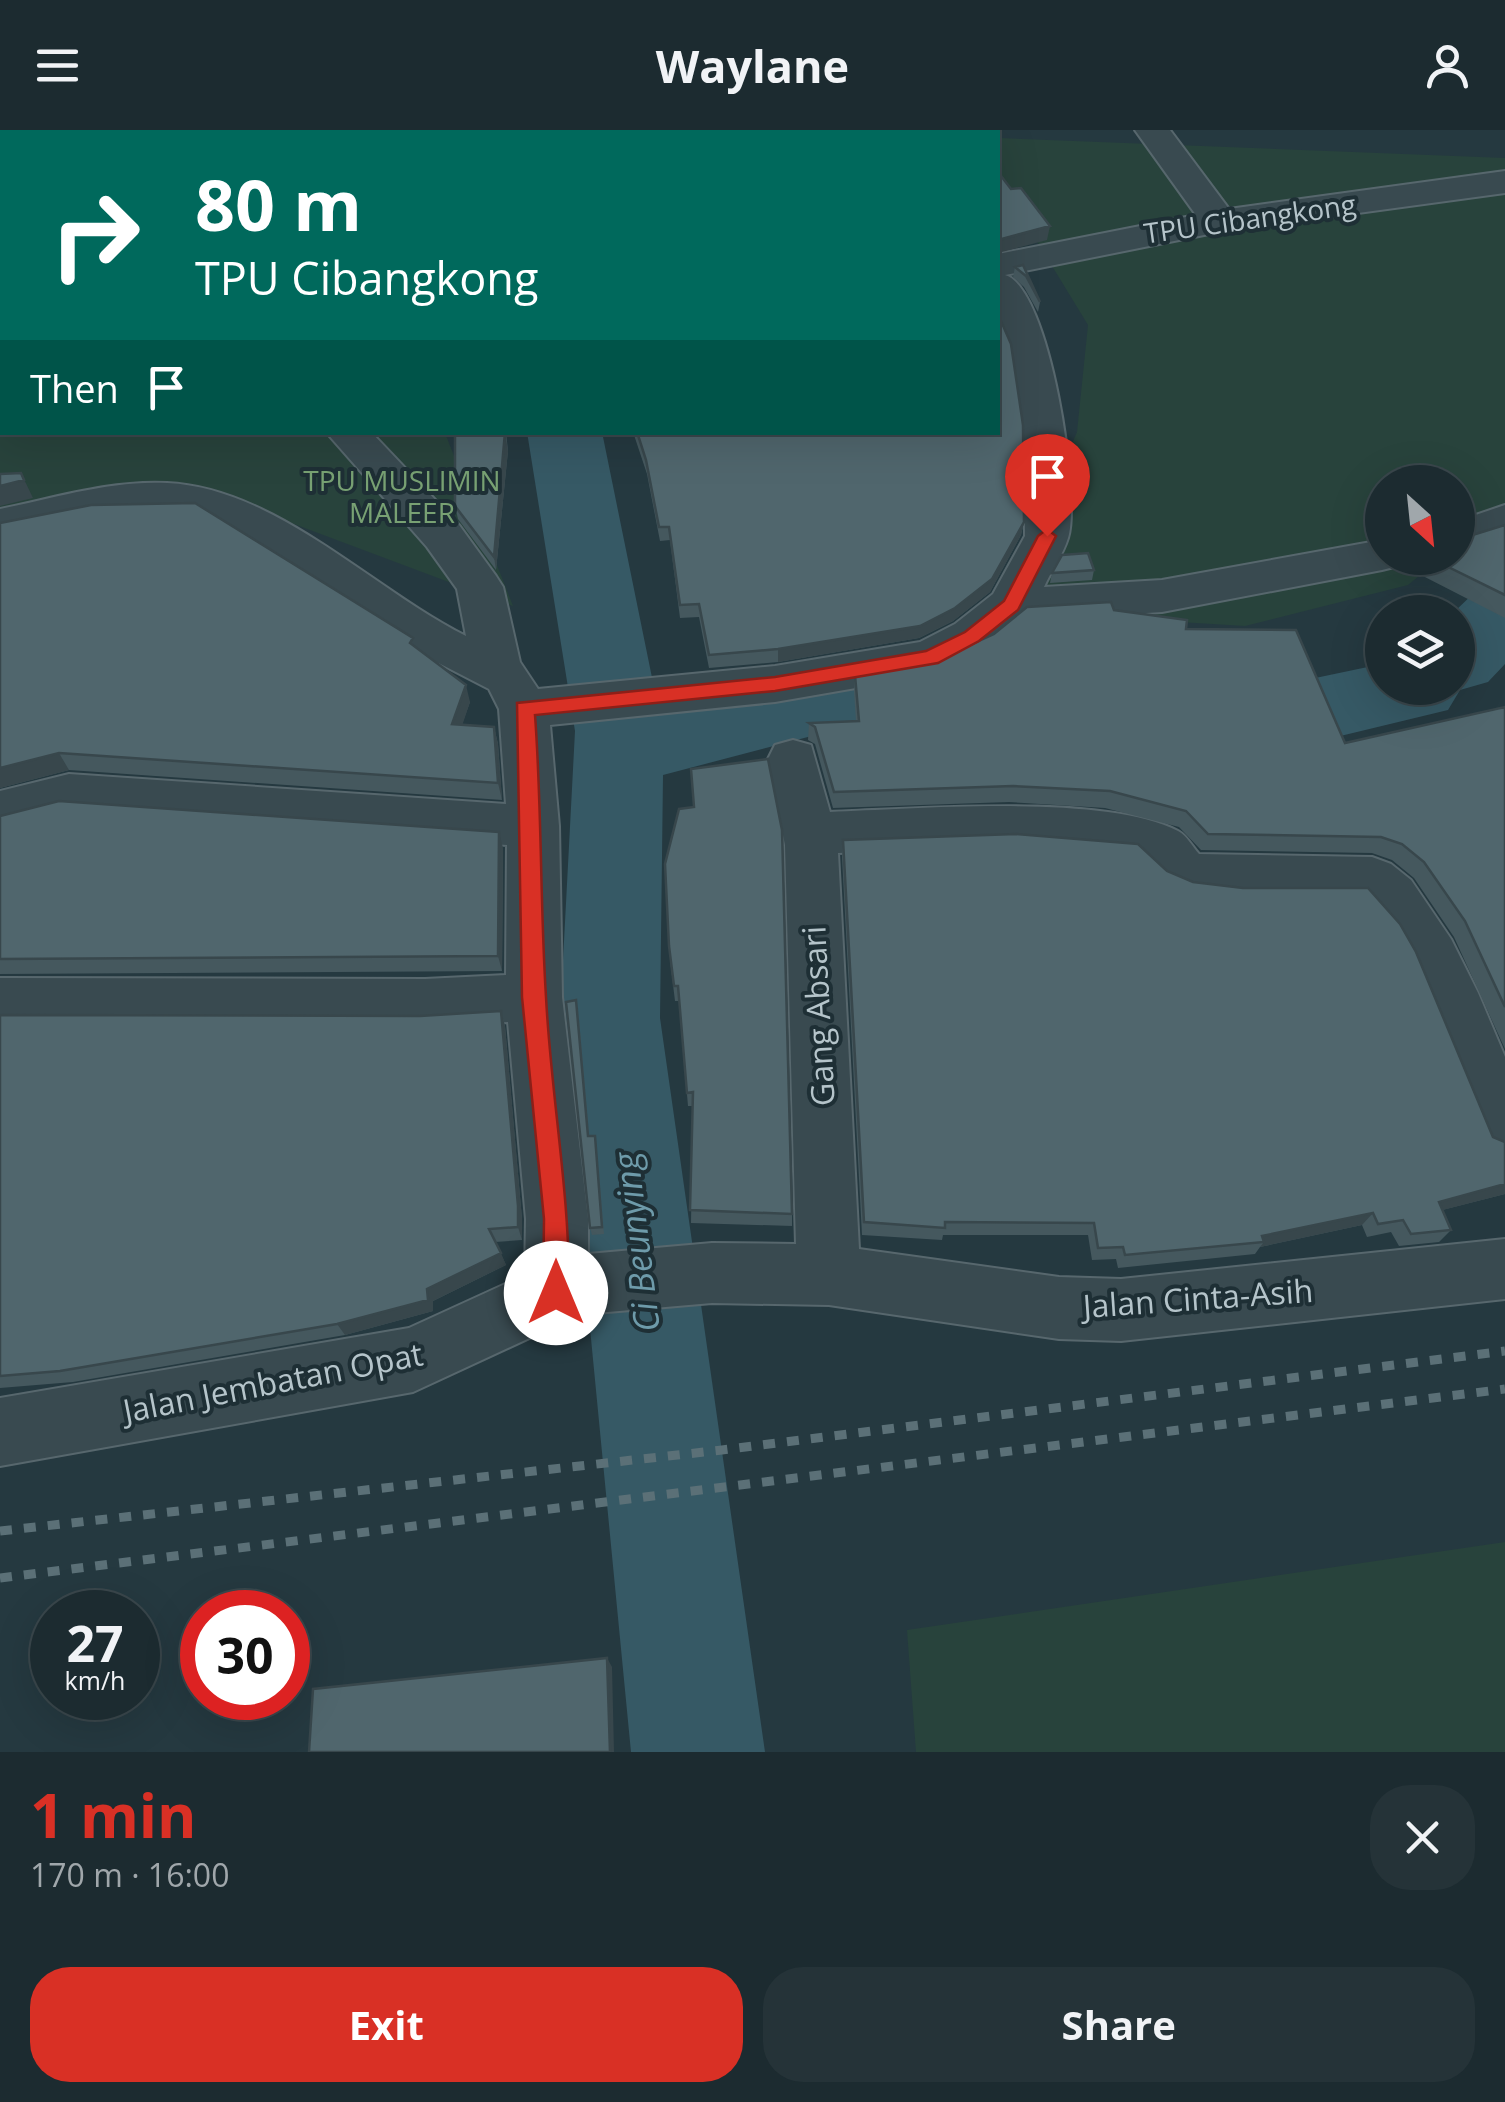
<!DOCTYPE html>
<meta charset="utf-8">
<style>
body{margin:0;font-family:"Open Sans",sans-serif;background:#253338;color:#f1f3f6;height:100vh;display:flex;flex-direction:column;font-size:38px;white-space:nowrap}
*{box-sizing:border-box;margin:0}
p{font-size:32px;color:#a0a7ab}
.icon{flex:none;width:55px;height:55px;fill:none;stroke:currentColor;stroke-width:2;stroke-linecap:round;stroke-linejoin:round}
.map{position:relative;height:1622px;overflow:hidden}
.details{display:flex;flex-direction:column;background:#1c2b30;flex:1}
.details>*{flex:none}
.guide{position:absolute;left:0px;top:0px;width:1000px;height:305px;box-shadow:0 10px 40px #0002,0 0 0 2px #3a474c;background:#00695c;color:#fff;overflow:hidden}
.needle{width:65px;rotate:153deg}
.fabs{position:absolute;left:1365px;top:335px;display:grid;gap:20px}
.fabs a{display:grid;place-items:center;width:110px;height:110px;border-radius:50%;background:#1c2b30;box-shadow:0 10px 40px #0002,0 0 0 2px #3a474c;font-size:50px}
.speed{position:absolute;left:30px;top:1460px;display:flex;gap:20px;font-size:50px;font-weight:700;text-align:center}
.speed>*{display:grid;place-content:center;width:130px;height:130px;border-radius:50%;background:#1c2b30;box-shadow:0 10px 40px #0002,0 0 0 2px #3a474c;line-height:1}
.speed small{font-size:25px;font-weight:400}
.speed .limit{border:15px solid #d22;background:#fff;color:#111}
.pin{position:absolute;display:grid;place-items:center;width:85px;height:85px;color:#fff;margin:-102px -42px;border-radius:50% 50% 50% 0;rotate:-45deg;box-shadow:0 0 10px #0007}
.pin .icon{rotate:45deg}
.me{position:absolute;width:110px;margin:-55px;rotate:0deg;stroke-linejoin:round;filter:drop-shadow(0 0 8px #0008)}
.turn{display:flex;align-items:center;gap:35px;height:210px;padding:0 30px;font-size:45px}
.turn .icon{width:130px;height:130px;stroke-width:2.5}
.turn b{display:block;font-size:70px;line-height:85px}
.then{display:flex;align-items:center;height:95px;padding:0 30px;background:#0003;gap:20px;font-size:38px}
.round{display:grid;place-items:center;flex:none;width:105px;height:105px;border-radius:40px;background:#253338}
.overview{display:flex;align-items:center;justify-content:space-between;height:170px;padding:0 30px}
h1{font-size:60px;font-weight:700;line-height:75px;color:#d93025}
.primary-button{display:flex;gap:20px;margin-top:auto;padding:20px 30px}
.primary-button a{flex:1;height:115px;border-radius:40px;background:#d93025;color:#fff;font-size:40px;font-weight:700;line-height:115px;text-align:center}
.primary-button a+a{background:#253338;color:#f1f3f6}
header{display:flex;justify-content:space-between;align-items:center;height:130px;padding:0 30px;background:#1c2b30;font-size:45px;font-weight:700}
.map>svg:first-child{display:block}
</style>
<header><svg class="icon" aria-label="menu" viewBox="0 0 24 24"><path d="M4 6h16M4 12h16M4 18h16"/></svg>Waylane<svg class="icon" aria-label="person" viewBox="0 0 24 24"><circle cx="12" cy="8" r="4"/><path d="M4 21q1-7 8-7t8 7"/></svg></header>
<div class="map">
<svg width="1505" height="1622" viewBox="0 0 1505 1622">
<rect width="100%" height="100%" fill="#253940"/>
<path fill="#28433c" d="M0,0H380L2,2V302L445,303L513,476L241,374L0,387Z
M998,8L1505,28V375L1458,414V352H1382V428H1441L1408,455L1245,496L1033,483L1024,426L1077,302L1088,195L1038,113L998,85Z
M1505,1412V1622H916L907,1500Z"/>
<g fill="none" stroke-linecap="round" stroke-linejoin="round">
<path fill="#365965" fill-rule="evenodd" d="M527,302H602L658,577L846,533L985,518L1015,527L1028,549L1015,571L985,580L846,597L663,645L660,888L765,1622H631L560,888L575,601Z
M1505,453V534L1488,552L1460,560L1448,580L1258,626L1167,600L1154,577L1167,554L1198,545L1258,560L1382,534V558H1458L1454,482L1476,461Z"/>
<g stroke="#57676d" stroke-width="4">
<path id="minor" d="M277,0H311V2H277Z
M1135,0H1170L1229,79L1505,41V63L1219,102L1005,145C1050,158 1081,367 1068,408C1063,425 1051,441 1044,457L1162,450L1382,410V428H1403L1398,436L1382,440L1162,482L1022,491L989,518L931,545L775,572L550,595L559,696L562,867L588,1089V1124L712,1113L796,1114L785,715L768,629L775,615L793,610L811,615L830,682C916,679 1105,663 1178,701C1187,706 1192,716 1199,724L1372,727L1391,734L1411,750L1451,809L1478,863L1505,927V1027L1484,1019L1409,836L1393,807L1360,770C1305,769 1217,779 1167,757C1153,751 1148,734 1133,727L1012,717L838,723L859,1119L1059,1147L1121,1149L1505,1109V1169L1121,1211L1059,1209L829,1175L712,1173L596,1183L564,1192L413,1262L0,1336V1268L409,1198L525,1145L526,1089L508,892L425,897L0,896V848L425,849L506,845L507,715L69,684L0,701V661L69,644L506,674L499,579L489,559L423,525L233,403L199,385L166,381L124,384L0,409V379C54,368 112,350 167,353C276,358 372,459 466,506L457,459L427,417L326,302H371L459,395L496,446L503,457L520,532L538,559L775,536L920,512L955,494L993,464L1025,406L1024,308L1012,226L998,195V124L1196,85Z
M0,163H2V187H0Z
M1505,375V406L1458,422V391Z"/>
</g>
<use href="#minor" fill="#394a50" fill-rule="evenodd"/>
<path stroke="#5b7077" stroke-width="9" stroke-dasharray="12 12" stroke-linecap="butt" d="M0,1401L722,1320L1505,1221
M0,1448L1505,1259"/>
</g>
<path fill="#45585e" d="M1023,135L1040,172L1038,182L1024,157L1013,147L1015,137Z
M455,302H506L508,321L496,440L458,389L455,376Z
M633,302H998L1024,392L1021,405L990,462L953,491L919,508L778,532L709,538L699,487L680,488L670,410L660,411L647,344Z
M0,393L415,517L470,572L462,594L494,597L498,614L502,670L69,640L0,658Z
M1505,395V488L1421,445L1430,428Z
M1094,440L1092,450L1050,453L1052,443Z
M1114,480L1186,499L1345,613L1505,577V919L1454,807L1414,748L1392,730L1372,723L1201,720L1179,697L1105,678L1009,672L833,678L815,614L808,610L809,593L856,591L854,562L855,545L935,531Z
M0,686L503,718L502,841L0,844Z
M843,710L1167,741L1493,1007L1505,1064L1442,1080L1451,1100L1439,1112L1399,1116L1391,1102L1367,1107L1362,1095L1260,1117L1255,1124L1118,1138L1116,1129L1092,1130L1088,1105H943L942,1110L862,1105L842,727Z
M670,830L792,1084V1096L691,1093L693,976H688L679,871H675Z
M578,878L589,1006L596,1013L604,1104L592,1105L590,1098Z
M501,881L505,896L522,1089V1110L495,1112L506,1135L433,1171V1181L345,1205L73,1252L0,1258V885L420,886Z"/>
<path fill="#38474c" d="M1050,96L1047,110L998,123V110Z
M505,302L508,321L496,440L494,427Z
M21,343L33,368L0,376V356Z
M1024,392L1021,405L990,462L953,491L919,508L778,532V519Z
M466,555L470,572L457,611L452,594Z
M494,597L498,614L502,670L498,653Z
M59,623L69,640L0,658V638Z
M499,702L503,718L502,841L498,826Z
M501,881L505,896L522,1089V1110L518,1097Z
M1505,1054V1064L1427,1084L1439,1072Z
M1373,1083L1362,1095L1260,1117L1264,1112L1262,1106Z
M501,1123L506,1135L433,1171V1181L345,1205L337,1194L427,1159Z
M607,1528L612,1537L614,1622H610Z"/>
<path fill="#50666d" stroke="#38474c" stroke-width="2.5" d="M397,0H640L638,2H396Z
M744,0H868V2H744Z
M998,42L1011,59L1021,58L1050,96L998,110Z
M1023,135L1040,172L1026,146L1015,137Z
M998,184L1011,214L1023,295L1024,392L992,449L955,478L920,496L778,519L709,525L699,474L680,475L669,397H659L646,330L637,302H998Z
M455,302H505L494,427L455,376Z
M21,343L24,350L0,356V344Z
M195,373L413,508L410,513L466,555L452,594L494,597L498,653L59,623L0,638V393L91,375Z
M1505,395V465L1430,428H1458V412L1466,407Z
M1088,423L1094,440L1052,443L1062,425Z
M1111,472L1114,480L1187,490L1186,499L1296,500L1345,613L1505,577V877L1465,791L1424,732L1402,714L1381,707L1208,704L1186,681L1110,661L1013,656L834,662L815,597L809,593L859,591L855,545L935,531L994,504L1027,477Z
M768,629L782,700L792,1084L690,1080L693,962L687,963L678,856H674L669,816L665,734L679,679L694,677L691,639Z
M59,671L499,702L498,826L0,829V686Z
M1016,704L1138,714L1167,741L1193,752L1243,758H1368L1400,794L1416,822L1493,1007L1505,1012V1054L1439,1072L1451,1100L1411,1104L1403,1090L1378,1094L1373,1083L1262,1106L1264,1112L1125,1125L1123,1117L1098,1118L1094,1093L945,1092V1098L864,1092L843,710Z
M576,870L588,1006H595L602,1097L590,1098L566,872Z
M501,881L518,1076V1097L489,1099L501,1123L427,1159L428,1170L337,1194L60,1241L0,1246V885L420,886Z
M607,1528L610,1622H309L313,1559Z"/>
<path fill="#d93025" stroke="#8d1f18" stroke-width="2.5" d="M1047,399L1056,406L1018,480L979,511L938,533L775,561L535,585C542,679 540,773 546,867C551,966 570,1063 569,1163L566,1172L556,1175L547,1172L543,1163L544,1089L522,867L517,573L775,547L926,521L965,502L1004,471L1038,406Z"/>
<g text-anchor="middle" stroke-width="8" stroke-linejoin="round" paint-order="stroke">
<g font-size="28" fill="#b5c4ca" stroke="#1e2f35">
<text transform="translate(1250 89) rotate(-8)" y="10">TPU Cibangkong</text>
</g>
<g font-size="28" fill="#78a173" stroke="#1e2f35">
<text x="402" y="361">TPU MUSLIMIN<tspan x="402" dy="32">MALEER</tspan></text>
</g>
<g font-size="32" fill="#b5c4ca" stroke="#1e2f35">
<text transform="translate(819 886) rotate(-93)" y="11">Gang Absari</text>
<text transform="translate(1198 1169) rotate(-4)" y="11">Jalan Cinta-Asih</text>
<text transform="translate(273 1253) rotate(-11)" y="11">Jalan Jembatan Opat</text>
</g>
<g font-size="35" font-style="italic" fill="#6e9baa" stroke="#1e2f35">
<text transform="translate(637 1112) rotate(-97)" y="12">Ci Beunying</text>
</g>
</g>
</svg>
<div class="fabs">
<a><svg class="needle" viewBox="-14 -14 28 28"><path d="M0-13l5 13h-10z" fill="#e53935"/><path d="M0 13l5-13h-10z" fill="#a0a7ab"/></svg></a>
<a><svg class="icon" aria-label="layers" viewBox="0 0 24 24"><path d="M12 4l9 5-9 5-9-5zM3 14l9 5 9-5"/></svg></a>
</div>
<div class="speed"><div>27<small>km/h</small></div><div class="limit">30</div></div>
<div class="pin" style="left:1047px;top:406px;background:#d93025"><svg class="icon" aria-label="arrive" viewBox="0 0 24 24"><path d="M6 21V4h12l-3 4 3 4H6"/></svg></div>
<svg class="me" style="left:556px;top:1163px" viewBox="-20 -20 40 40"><circle r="19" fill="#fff"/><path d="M0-13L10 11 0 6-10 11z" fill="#d93025"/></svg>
<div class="guide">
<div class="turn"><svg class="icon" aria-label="right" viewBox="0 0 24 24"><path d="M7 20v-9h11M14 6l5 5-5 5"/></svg><div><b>80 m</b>TPU Cibangkong</div></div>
<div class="then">Then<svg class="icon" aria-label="arrive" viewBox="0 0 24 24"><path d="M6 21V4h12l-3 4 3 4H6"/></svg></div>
</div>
</div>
<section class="details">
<div class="overview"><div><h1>1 min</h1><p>170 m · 16:00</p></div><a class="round"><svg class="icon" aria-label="close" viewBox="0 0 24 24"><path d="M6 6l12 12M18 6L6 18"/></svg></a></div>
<div class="primary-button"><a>Exit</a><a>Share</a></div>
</section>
